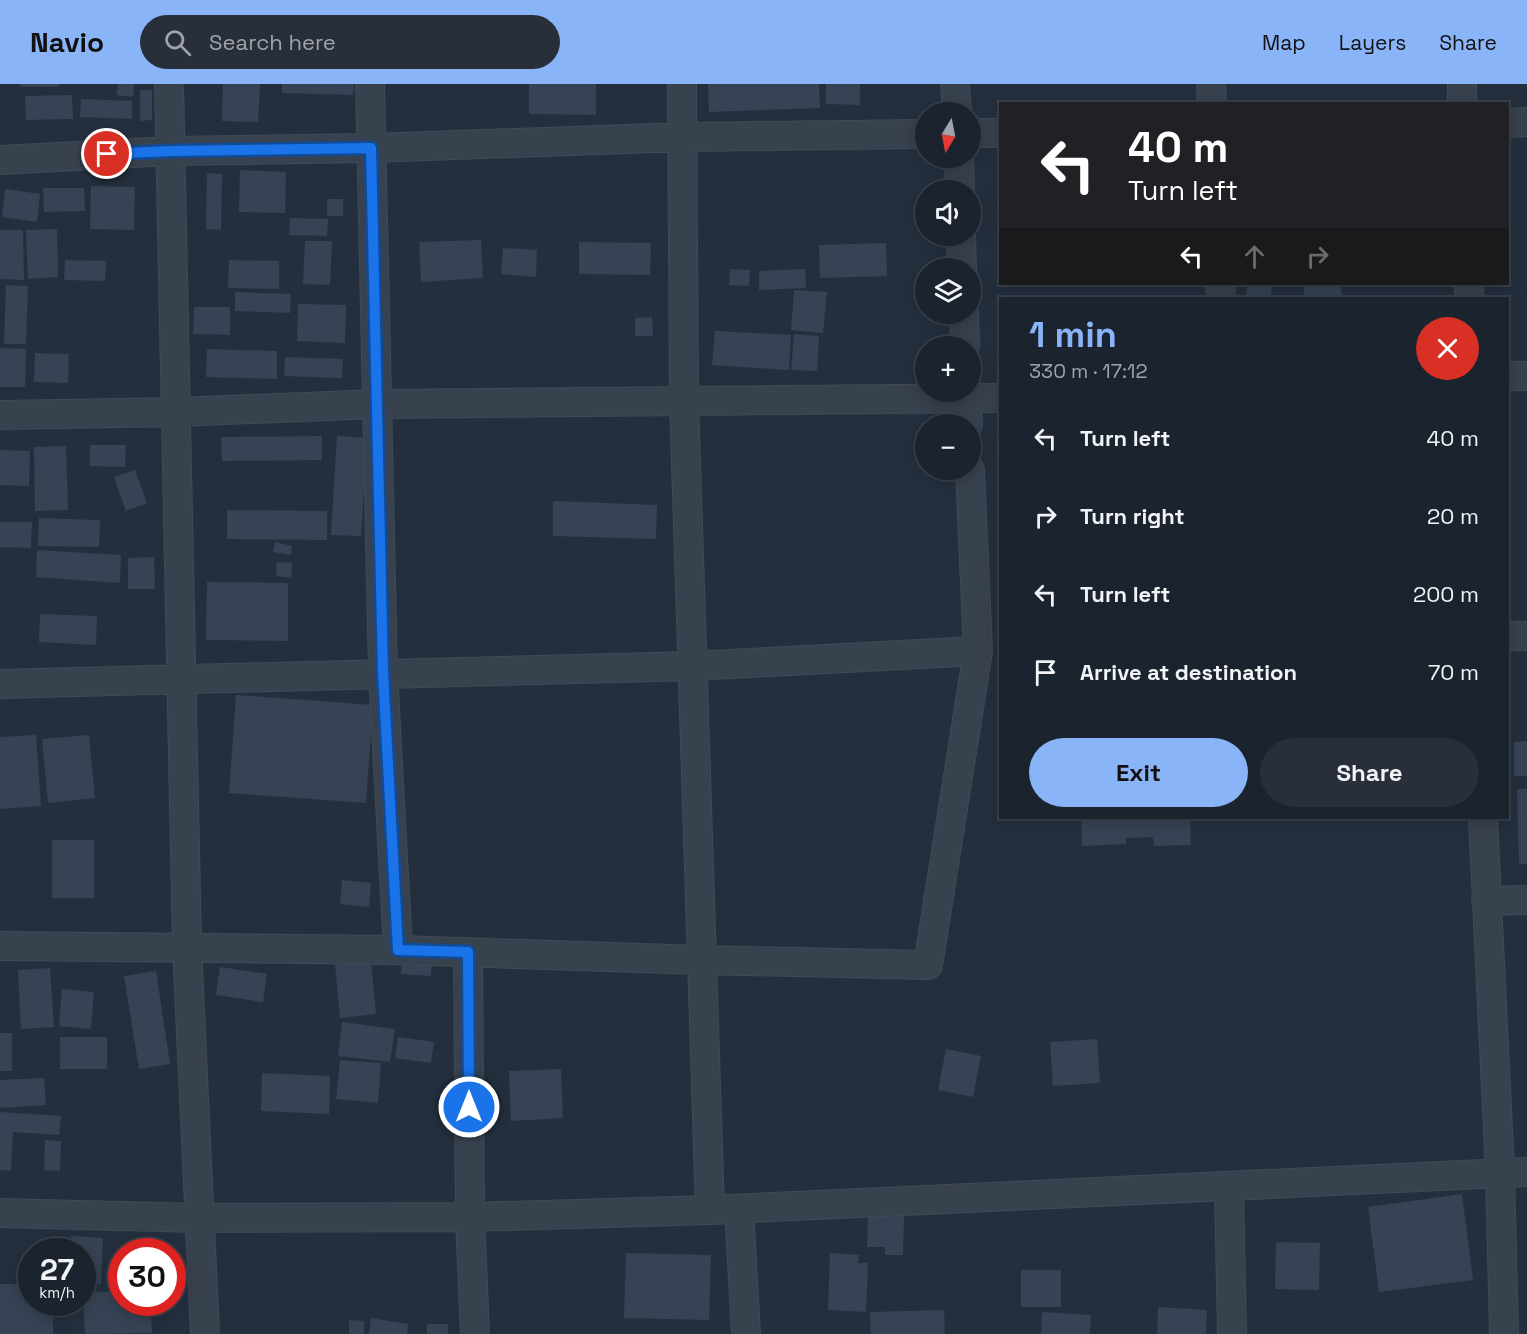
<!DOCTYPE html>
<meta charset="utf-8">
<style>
body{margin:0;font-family:"Space Grotesk",sans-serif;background:#282f3a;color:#f1f3f6;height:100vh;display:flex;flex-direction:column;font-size:22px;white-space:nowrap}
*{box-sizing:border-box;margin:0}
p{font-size:20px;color:#a0a4aa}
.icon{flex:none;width:33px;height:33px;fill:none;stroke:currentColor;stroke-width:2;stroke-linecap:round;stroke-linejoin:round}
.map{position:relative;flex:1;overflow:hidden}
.sheet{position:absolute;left:999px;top:213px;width:510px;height:522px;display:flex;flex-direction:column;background:#1b232e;border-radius:0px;box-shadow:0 3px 15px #0003,0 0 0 2px #39404a}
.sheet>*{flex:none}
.hud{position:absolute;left:999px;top:18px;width:510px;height:183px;border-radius:0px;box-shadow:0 3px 15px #0003,0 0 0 2px #39404a;background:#202124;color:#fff;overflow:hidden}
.needle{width:39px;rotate:190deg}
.buttons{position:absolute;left:915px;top:18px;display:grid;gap:12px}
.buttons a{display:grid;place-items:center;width:66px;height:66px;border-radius:50%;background:#1b232e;box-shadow:0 3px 15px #0003,0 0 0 2px #39404a;font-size:30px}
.speed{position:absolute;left:18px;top:1154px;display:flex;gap:12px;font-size:30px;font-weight:700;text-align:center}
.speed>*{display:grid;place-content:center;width:78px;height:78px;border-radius:50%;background:#1b232e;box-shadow:0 3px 15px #0003,0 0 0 2px #39404a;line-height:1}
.speed small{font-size:15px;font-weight:400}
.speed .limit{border:9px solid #d22;background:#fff;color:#111}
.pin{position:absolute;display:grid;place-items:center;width:51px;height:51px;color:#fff;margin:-26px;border:3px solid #fff;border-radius:50%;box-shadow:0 2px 6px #0007}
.me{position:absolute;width:66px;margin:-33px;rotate:0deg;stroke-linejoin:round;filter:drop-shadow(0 0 4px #0008)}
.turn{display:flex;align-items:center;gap:21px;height:126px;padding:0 30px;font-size:27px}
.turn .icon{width:78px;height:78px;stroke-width:2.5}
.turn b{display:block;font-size:42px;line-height:51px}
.lanes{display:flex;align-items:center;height:57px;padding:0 30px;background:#0003;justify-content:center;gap:30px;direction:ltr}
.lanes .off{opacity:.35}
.round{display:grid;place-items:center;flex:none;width:63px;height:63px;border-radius:32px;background:#282f3a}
.headline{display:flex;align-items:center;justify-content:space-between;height:102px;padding:0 30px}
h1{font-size:36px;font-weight:700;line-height:45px;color:#8ab4f8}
.button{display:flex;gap:12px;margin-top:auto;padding:12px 30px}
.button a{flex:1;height:69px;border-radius:36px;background:#8ab4f8;color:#111;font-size:24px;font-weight:700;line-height:69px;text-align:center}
.button a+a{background:#282f3a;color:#f1f3f6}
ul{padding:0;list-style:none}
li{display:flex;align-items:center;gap:18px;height:78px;padding:0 30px}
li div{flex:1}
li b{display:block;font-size:22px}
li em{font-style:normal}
header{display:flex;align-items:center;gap:36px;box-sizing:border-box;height:84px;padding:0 30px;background:#8ab4f8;color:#111}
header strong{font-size:28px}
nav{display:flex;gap:33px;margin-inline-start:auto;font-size:21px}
.search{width:420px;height:54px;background:#282f3a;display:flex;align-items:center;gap:15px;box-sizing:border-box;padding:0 21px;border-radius:33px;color:#a0a4aa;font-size:22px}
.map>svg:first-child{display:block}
</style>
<header>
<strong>Navio</strong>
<div class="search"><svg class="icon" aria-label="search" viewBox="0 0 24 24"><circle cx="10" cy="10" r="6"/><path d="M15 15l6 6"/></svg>Search here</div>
<nav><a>Map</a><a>Layers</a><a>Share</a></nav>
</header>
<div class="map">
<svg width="1527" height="1250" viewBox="0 0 1527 1250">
<rect width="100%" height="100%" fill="#242f3e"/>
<path fill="#364354" d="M20,0H59V3H21Z
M118,0H134L133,13L117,11Z
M223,0H260L258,38L222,37Z
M282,0H354L353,11L282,9Z
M529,0H596V31L529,30Z
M708,0H819L820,24L709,28Z
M826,0H860V21L826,20Z
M140,6H152V36L140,37Z
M72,11L73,35L26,36L25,12Z
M81,15L132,17V35L80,33Z
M240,86L286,88L285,129L239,128Z
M207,89L222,90L221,146L206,145Z
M91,102L135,103L134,146L90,145Z
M43,104H84L85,127L44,128Z
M5,105L40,110L37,138L2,133Z
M327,115H343V132H327Z
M290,134L328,135L327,152L289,151Z
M57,145L58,193L28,195L26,146Z
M0,146H23L24,196L0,195Z
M481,156L483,194L421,198L419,158Z
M305,157H332L330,201L303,200Z
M579,158L651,159L650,191L579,190Z
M886,159L887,192L820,194L819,161Z
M503,164L537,166L536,193L501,190Z
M65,176L106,177L105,197L64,196Z
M229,176L279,177V205L228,204Z
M730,185L750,186L749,202L729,201Z
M805,185L806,204L759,206V187Z
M1247,200H1272L1271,214H1246Z
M1304,200H1341L1342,214H1304Z
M6,201L28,202L26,260H4Z
M794,206L827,208L823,249L791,246Z
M235,208L291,210L290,229L235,227Z
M298,220L346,221L345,259L297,257Z
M194,223H230V251L193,250Z
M652,233L653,252H635V234Z
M715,247L791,251L789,286L712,281Z
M794,250L819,252L817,287L791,286Z
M0,264L26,265L25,303H0Z
M207,265L277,267V295L206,293Z
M35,269L69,270L68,299L34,298Z
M285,273L343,275L342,294L284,292Z
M322,352V376L222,377L221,353Z
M337,352L367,354L361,452L331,451Z
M90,361H126L125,383L90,382Z
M66,362L68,426L35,427L34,363Z
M0,366L30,367L29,402L0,401Z
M135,386L147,419L126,427L114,393Z
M553,417L657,421L656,455L553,452Z
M227,426L327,427V456L227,455Z
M39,434L100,436L99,463L38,462Z
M0,438H32L31,464L0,463Z
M275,458L292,462L291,471L273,468Z
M37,466L121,471L120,499L36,493Z
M154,473L155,505H128V474Z
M277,478L292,479L291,494L276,492Z
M207,498L288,499V557L206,556Z
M40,530L97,532L96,561L39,558Z
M236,611L373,621L366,719L229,709Z
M36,651L41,722L0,725V653Z
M89,651L95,714L48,719L42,655Z
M1527,657V692H1514V658Z
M1517,705H1527V780H1519Z
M1081,734H1190L1191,761L1154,762L1153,753L1126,754V760L1082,762Z
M52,756H94V814H52Z
M342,796L371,799L369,823L340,820Z
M402,873L432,875L431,892L401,890Z
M371,878L376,930L340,934L335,881Z
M220,883L267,890L263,918L216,911Z
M50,884L54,943L21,945L18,886Z
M156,887L170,980L139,985L124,892Z
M62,905L94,908L91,945L59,942Z
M342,938L395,945L390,978L338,972Z
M0,949H12V987H0Z
M60,953H107V985H60Z
M398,953L434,958L431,979L395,974Z
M1097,955L1100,999L1053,1002L1050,958Z
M946,965L981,972L973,1013L938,1006Z
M340,976L381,979L378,1019L336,1015Z
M561,985L563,1034L511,1037L509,987Z
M262,989L330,992L329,1030L261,1027Z
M44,994L46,1021L0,1024V996Z
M0,1028L61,1032L59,1051L13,1048L11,1087L0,1086Z
M45,1056L61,1057L60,1087L44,1086Z
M1462,1110L1473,1196L1379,1208L1368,1123Z
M868,1131L904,1132L903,1171H885V1163H867Z
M71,1152L103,1154L101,1200L82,1199V1167H70Z
M1276,1158L1320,1159L1319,1206L1275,1205Z
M626,1169L711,1171L709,1236L624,1234Z
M830,1169L859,1171L858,1179H868L866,1228L828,1226Z
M1021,1186H1061V1223H1021Z
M0,1200H32V1218H53V1250H0Z
M122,1207V1218H150L152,1249L85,1250L83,1209Z
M1158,1223L1207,1226L1206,1250H1157Z
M944,1226L945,1250H871L870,1228Z
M1042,1228L1091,1231L1090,1250H1041Z
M371,1234L408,1240L407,1250H369Z
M349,1236L364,1237V1250H349Z
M427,1240H448V1250H427Z"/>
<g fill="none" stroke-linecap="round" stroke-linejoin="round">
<g stroke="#414a57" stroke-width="30">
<path id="minor" d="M169,0L187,863L205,1250
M370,0L383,588L398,866
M682,0L684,317L710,1126
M955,0L957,28
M1211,0L1212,20
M1462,0V20
M1508,39L1527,38
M970,49H1000
M959,74L960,106
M0,76L171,67L371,64L683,53L926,50
M961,152L962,184
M1220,200L1221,214
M1469,200V214
M964,230L965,262
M1508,292H1527
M966,308L968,340
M0,331L177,328L378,320L1000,314
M1508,552H1527
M0,600L693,582L978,567
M1483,734L1500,1088L1504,1250
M1486,817L1527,816
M0,862L398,866L701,876L928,881L978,567L970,386
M468,868L470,1133L475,1250
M1229,1102L1232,1250
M739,1125L746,1250
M0,1129L200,1134L470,1133L710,1126L1527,1088"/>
</g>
<use href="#minor" stroke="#38414e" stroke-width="28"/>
</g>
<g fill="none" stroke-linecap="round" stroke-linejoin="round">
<g stroke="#114b97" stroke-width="15">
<path id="route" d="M107,70L171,67L371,64L383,588L398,866L468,868L469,1023"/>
</g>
<use href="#route" stroke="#1a73e8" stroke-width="10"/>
</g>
</svg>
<div class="buttons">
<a><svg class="needle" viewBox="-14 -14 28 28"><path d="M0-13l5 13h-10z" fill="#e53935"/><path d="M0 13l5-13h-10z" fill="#a0a4aa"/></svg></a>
<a><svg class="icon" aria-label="sound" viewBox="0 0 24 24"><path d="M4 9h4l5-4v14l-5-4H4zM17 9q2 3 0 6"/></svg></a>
<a><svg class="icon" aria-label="layers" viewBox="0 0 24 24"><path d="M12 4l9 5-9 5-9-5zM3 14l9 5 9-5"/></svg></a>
<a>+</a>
<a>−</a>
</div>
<div class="speed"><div>27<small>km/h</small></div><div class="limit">30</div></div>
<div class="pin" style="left:107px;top:70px;background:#d93025"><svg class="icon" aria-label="arrive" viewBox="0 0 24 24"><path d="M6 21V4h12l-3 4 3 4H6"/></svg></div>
<svg class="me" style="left:469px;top:1023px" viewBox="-20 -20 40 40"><circle r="17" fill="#1a73e8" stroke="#fff" stroke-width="3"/><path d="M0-11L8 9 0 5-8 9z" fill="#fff"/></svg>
<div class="hud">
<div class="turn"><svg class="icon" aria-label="left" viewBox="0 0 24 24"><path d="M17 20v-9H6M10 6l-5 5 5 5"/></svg><div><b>40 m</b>Turn left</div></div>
<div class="lanes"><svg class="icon" aria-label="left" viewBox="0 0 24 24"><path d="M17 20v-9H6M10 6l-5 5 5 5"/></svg><svg class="icon off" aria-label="ahead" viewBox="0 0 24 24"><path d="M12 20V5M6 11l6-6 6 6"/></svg><svg class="icon off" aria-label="right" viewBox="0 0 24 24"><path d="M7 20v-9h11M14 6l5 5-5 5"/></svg></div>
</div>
<section class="sheet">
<div class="headline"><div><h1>1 min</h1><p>330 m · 17:12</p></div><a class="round" style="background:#d93025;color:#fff"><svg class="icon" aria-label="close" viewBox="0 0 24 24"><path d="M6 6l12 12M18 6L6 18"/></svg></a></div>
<ul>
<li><svg class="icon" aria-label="left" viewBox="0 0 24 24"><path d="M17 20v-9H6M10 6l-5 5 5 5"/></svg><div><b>Turn left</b></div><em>40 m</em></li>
<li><svg class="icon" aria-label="right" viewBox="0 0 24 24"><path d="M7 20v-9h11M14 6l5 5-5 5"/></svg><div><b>Turn right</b></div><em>20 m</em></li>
<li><svg class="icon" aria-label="left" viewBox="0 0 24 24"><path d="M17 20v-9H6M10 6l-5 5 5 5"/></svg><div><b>Turn left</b></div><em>200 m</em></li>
<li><svg class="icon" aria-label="arrive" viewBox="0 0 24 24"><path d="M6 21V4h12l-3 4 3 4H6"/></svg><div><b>Arrive at destination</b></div><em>70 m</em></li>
</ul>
<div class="button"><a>Exit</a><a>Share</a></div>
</section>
</div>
